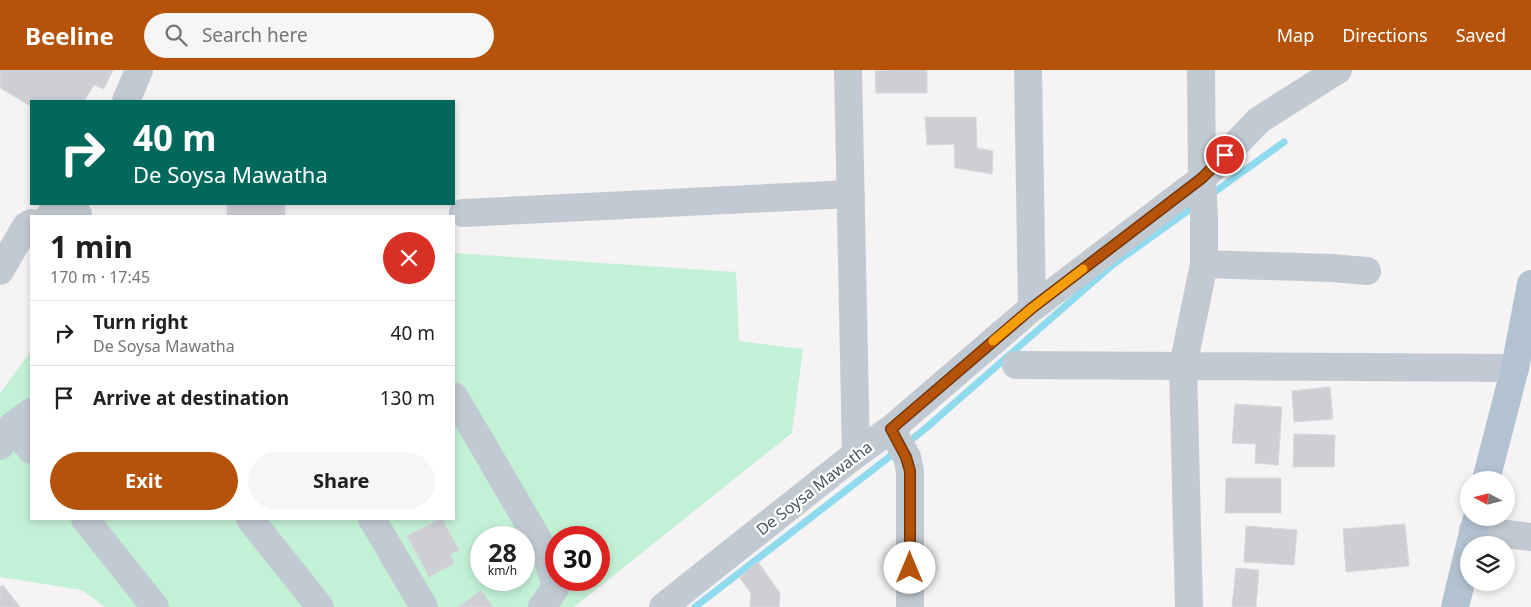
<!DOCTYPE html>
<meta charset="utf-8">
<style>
body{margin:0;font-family:"Noto Sans",sans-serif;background:#f6f6f6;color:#202124;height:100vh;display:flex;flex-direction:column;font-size:19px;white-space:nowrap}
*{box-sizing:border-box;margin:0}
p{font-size:16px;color:#757577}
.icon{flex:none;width:28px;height:28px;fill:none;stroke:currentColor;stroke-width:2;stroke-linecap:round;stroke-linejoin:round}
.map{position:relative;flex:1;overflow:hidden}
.sheet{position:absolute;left:30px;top:145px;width:425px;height:305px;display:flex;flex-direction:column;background:#fff;border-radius:0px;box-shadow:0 2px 8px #0003}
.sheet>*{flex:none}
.top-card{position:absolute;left:30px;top:30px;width:425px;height:105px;border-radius:0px;box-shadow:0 2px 8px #0003;background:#00695c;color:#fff;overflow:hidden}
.needle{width:32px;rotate:277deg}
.controls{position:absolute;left:1460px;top:401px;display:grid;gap:10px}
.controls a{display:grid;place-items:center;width:55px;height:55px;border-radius:50%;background:#fff;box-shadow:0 2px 8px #0003;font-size:25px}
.speed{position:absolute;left:470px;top:456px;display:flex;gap:10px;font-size:25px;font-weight:700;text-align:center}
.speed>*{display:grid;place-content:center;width:65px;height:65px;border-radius:50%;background:#fff;box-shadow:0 2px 8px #0003;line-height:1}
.speed small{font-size:12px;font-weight:400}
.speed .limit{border:8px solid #d22;background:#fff;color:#111}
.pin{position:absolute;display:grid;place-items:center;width:42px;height:42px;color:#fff;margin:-21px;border:2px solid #fff;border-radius:50%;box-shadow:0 1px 5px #0007}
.me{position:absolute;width:55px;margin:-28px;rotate:0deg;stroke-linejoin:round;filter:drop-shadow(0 0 4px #0008)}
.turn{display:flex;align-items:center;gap:18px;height:105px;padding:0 20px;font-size:22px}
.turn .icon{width:65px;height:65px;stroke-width:2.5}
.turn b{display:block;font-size:35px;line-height:42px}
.round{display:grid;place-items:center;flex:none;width:52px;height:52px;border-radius:26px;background:#f6f6f6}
.head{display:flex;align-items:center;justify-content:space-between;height:85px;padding:0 20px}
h1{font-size:30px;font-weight:700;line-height:38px}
.action{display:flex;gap:10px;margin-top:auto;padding:10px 20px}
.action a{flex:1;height:58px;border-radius:30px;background:#b45309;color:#fff;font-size:20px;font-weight:700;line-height:58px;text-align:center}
.action a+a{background:#f6f6f6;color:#202124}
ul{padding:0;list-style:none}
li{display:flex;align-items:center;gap:15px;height:65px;padding:0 20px;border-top:1px solid #e0e0e0}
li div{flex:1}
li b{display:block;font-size:19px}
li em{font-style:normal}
header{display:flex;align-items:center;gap:30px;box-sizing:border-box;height:70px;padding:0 25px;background:#b45309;color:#fff}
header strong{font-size:24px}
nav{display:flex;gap:28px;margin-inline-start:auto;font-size:18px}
.search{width:350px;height:45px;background:#f6f6f6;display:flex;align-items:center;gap:12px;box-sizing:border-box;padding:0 18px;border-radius:28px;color:#757577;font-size:19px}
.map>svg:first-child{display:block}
</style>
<header>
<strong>Beeline</strong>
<div class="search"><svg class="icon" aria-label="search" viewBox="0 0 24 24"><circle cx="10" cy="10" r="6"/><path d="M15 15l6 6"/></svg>Search here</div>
<nav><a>Map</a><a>Directions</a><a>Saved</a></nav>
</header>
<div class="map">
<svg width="1531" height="537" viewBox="0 0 1531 537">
<rect width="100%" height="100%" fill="#f5f3f3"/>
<path fill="#c3f1d5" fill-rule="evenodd" d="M454,183L736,202L739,271L803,279L792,363L574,537H105L82,520L0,507V323L31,281V449H454ZM481,468H524V510H481ZM556,468H599V510H556Z"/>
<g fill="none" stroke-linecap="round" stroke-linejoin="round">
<path stroke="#90daee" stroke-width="7" d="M1209,126L1284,72
M906,374L926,358L1111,196L1196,135
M695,537L897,381"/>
</g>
<path fill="#cdcfd5" stroke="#d7d9de" d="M0,0H113L104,19L94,15L84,31H31V36L0,18Z
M890,0H927V23H876L875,1Z
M925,47H976L977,78L993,81L992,104L955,98L954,74L927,75Z
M227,134H285V146H227Z
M1330,317L1333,349L1294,352L1292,321Z
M1235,334L1282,337L1278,395L1255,393L1256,374L1232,373Z
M1294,364L1335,365L1334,397H1293Z
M1226,408H1281V443H1225Z
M440,449H442L459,480L450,485L455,493L429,507L407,466Z
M1405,454L1409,496L1346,502L1343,459Z
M1246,456L1297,460L1294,495L1244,492Z
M758,492L780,523L779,537H750L751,523L739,507Z
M1236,498L1259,500L1256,537H1232Z
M3,515L20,537H0V517Z
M481,520L493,537H459Z"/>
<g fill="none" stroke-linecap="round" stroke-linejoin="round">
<path stroke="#c1cad2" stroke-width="28" d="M848,0L856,384
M1028,0L1032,238
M126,31L139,0
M463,143L851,124
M49,146L63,140L78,144
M1204,194L1331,198L1367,201
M0,201L26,156L31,153
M1016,295L1515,298
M454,326L546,483L556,517L542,537
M12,356L31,380
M891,359L907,387L910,401V537
M0,376L12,356L31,342
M85,449L155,537
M250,449L320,537
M372,449L424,537
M1473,460L1531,467
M663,537L856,384L891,359L1032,238L1202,109L1259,50L1338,0
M1189,537L1183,296L1204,194V146L1202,109L1201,0"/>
<path stroke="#b3c2d1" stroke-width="28" d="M1486,410L1515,298L1531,214
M1470,475L1477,448
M1455,537L1469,479"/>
</g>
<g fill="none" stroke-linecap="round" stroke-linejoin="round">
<g stroke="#753606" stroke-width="12">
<path id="route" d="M910,498V401L906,387L891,359L1032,238L1202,108L1225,85"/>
</g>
<use href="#route" stroke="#b45309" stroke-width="9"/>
<path stroke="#f59e0b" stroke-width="9" d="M993,271L1032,238L1083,199"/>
</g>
<g text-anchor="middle" stroke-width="4.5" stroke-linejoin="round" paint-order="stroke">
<g font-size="16" fill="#4a5661" stroke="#fff">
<text transform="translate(814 418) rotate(-38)" y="6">De Soysa Mawatha</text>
</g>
</g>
</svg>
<div class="controls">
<a><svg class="needle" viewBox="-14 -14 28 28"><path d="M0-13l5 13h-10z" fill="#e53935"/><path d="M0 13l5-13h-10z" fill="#757577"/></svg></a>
<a><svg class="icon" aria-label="layers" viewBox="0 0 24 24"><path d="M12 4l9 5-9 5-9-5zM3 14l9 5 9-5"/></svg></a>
</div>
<div class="speed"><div>28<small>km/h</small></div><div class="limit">30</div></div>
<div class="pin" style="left:1225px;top:85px;background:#d93025"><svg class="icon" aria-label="arrive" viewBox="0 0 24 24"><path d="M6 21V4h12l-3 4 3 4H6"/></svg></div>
<svg class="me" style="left:910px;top:498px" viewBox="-20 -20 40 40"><circle r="19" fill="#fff"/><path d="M0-13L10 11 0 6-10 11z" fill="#b45309"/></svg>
<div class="top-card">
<div class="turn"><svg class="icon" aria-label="right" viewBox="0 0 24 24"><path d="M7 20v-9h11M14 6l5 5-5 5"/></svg><div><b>40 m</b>De Soysa Mawatha</div></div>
</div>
<section class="sheet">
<div class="head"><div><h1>1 min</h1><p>170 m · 17:45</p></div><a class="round" style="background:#d93025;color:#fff"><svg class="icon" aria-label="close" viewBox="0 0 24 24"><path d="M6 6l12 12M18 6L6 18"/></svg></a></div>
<ul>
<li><svg class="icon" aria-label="right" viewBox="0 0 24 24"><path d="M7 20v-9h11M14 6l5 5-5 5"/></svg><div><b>Turn right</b><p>De Soysa Mawatha</p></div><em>40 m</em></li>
<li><svg class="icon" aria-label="arrive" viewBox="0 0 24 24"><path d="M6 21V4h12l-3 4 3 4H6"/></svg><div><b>Arrive at destination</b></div><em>130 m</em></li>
</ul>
<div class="action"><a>Exit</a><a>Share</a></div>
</section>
</div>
